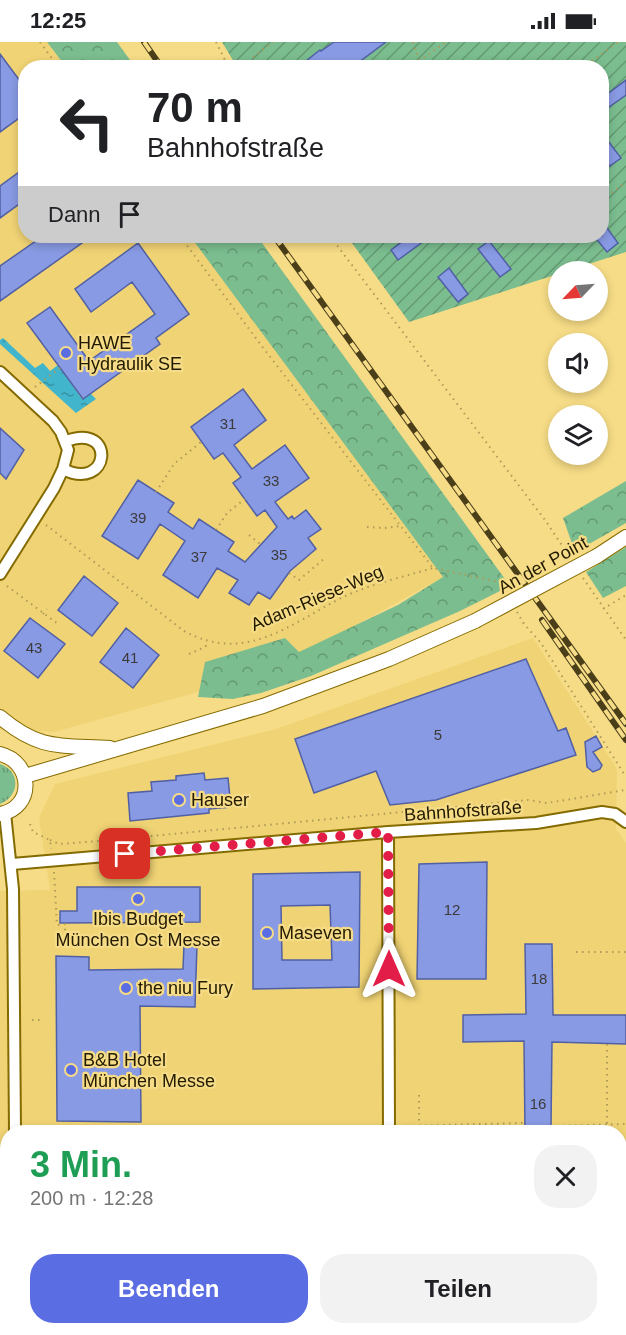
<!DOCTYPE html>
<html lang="de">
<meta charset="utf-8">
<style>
body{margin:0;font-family:Helvetica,sans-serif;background:#f2f2f2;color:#202124;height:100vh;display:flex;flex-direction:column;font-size:22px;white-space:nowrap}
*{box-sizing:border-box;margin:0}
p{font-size:20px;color:#757577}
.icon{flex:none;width:33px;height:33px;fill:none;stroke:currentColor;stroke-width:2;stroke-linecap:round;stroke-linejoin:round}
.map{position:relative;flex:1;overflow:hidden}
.side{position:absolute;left:0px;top:1083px;width:627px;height:210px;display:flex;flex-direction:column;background:#fff;border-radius:24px 24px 0 0;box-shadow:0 3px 9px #0003}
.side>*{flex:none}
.hud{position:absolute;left:18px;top:18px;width:591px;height:183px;border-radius:24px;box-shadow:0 3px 9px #0003;background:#fff;color:#202124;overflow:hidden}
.needle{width:39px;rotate:245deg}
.tools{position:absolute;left:548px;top:219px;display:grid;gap:12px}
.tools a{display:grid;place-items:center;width:60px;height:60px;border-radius:50%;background:#fff;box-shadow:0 3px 9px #0003;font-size:30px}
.pin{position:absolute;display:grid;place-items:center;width:51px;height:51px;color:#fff;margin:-26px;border-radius:12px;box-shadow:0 3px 9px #0006}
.me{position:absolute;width:66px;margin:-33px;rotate:0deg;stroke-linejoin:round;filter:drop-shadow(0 0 4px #0008)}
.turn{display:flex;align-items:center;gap:21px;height:126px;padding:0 30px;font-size:27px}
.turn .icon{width:78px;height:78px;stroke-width:2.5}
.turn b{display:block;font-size:42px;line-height:51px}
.then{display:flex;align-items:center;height:57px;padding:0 30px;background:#0003;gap:12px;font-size:22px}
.round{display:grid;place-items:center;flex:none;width:63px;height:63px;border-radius:24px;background:#f2f2f2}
.headline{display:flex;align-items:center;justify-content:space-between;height:102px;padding:0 30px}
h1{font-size:36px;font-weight:700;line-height:45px;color:#1e9e55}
.button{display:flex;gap:12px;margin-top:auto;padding:12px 30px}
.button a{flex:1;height:69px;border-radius:24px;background:#5a6de3;color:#fff;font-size:24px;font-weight:700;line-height:69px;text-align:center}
.button a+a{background:#f2f2f2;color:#202124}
.status{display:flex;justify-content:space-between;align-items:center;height:42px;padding:0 30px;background:#fff;direction:ltr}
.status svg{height:16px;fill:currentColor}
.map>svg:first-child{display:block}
</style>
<div class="status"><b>12:25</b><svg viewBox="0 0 49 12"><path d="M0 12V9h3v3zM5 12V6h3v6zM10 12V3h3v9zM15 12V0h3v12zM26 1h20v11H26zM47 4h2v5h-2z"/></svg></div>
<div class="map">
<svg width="626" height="1293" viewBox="0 0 626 1293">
<defs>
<pattern id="grass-tufts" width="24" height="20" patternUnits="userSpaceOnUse" patternTransform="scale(1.5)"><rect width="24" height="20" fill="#7bbd8f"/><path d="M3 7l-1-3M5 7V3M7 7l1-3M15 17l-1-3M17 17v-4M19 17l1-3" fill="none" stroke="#649972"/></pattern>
<pattern id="forest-crowns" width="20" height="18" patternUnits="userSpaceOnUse" patternTransform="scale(1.5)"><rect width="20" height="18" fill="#7bbd8f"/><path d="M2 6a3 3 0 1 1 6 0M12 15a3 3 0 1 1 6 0" fill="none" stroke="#649972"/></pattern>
<pattern id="garden-furrows" width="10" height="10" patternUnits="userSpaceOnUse" patternTransform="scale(1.5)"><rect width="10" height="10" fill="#7bbd8f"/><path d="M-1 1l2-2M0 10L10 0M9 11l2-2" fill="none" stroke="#649972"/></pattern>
<pattern id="water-ripples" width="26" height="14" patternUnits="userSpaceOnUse" patternTransform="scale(1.5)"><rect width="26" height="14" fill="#41b5cb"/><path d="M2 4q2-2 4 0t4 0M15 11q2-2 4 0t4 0" fill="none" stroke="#3692a2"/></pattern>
</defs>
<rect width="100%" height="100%" fill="#f6dc86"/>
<path fill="#f0d374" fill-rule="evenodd" d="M0,0H47L66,25L26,26V194H190L443,535L273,629L54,690L6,687L0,688Z
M533,596L617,727L616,787L626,801V1293H0V849L50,848L39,776L55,742L276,687ZM8,1090H620V1286H8Z"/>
<path fill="url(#grass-tufts)" d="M0,722C21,729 20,754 0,762Z"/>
<path fill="url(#forest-crowns)" d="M47,0H117L135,25H66Z
M190,194H257L510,544L460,569L311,634L261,651L233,657L198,655L205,620L285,596L299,610L398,563L443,535Z
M626,439V481L575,510L563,476Z
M626,505V544L603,556L586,530Z"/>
<path fill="url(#garden-furrows)" d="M222,0H626V210L567,229L558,230V232L409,280L347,194H602V26L237,25Z"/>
<path fill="url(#water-ripples)" d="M3,296L35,326L43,321L50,329L58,323L82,357L91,352L96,357L76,371L0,302V298Z"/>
<path fill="#889ae3" stroke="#5160a4" stroke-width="1.5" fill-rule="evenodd" d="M334,0H386L351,26H297L320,8L321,9Z
M0,12L26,47V71L0,90Z
M626,38V53L602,70V56Z
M602,91L621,116L610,124L602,114Z
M26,125V157L0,176V144Z
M602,179L618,201L607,210L594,194H602Z
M43,194H92L0,259V224Z
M410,194H431L398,218L391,208Z
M489,199L511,227L500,235L478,207Z
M138,201L189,272L156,296L160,302L83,357L27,281L50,265L89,319L155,272L132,240L91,270L75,247Z
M449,226L468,252L458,260L438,235Z
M243,347L266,378L234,403L252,427L285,403L309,436L275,460L288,477L292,474L294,477L306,468L321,487L308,496L316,507L290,529L270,557L258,550L249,563L229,551L238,538L217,526L198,556L163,533L185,499L160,482L138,517L102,494L138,438L174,461L168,470L193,487L199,477L234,500L228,509L245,520L277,485L265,468L257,474L233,441L241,435L223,411L214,417L191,385Z
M0,386L24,408L6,437L0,431Z
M84,534L118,561L92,594L58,568Z
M30,576L65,602L38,636L4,609Z
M126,586L159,613L133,646L100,620Z
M526,617L558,689L566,686L576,713L436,758L390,763L376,729L314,751L295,697Z
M596,694L602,705L593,710L602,723L600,727L593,730L587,725L585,700Z
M204,731L205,738L228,736L231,765L209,767V771L130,779L128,751L152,749L151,740L176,738V734Z
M487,820L486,937H417L419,822Z
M360,830L359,945L253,947V832ZM330,863L332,918H282L281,864Z
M77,845H200V880L60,881V869H77Z
M525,902H552L553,973H626V1002L552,1000L551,1084L556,1090H525L524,999L463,1000V973L526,972Z
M184,903H197L195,965L140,964L141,1080L57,1079L56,914L89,915V928L183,927Z"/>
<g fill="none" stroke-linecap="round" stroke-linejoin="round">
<g stroke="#846b01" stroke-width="14">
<path id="minor" d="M0,330L53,379L61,390L68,408L63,427L54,446L0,532
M63,427C110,451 117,380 66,399
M5,771L13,847L15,1090
M388,790L389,1090
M12,822L388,790L536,781L602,770L615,772L626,780
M620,1210H626
M0,1293L30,1286
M69,1293V1286"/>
</g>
<g stroke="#846b01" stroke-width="16">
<path id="tertiary" d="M597,514L626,495
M0,675C40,709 61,703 110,706
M0,712C33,720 35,766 0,772
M25,734L263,664L389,617L475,579"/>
</g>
<path stroke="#ae9a59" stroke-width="2" stroke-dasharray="1.5 4.5" stroke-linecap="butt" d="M40,0L59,26
M216,0L229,26
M413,0L419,18L424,26
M253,15L273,0
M409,26L446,0
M582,26L618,0
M602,158L626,140
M180,194L261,303L433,526L499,540L505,550
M330,194L545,478L569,514
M546,194H549
M35,345L60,326
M156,450L174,422L201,400
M46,483L184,589C245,622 289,583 341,556C370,542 403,535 433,526
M367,485L385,486L400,484
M216,488L227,471L245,457
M249,493L260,502
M289,531L299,538L325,516
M583,536L626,598
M7,544L58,582
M603,567L626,553
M517,570L524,582L541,601L626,735
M43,572L47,567
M189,612L205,605L209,600
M30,782L33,790L50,798L51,807
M50,798L59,802L99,799L528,758L547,761L625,748
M54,830L57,883L65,882V896
M576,910H626
M32,978H43
M607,1002V1083
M419,1053V1083
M401,1084L525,1081
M551,1084L626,1082
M622,1096H626"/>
<use href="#minor" stroke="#fff" stroke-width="10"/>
<use href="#tertiary" stroke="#fff" stroke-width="14"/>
<g stroke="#4b3f1a" stroke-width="6">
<path id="rail" d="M144,0L162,26
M274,194L626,682
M542,578L626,698"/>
</g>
<use href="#rail" stroke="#f6dc86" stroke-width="4" stroke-dasharray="11" stroke-linecap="butt"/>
<g stroke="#846b01" stroke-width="16" stroke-linecap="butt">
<path id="tertiary-bridge" d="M475,579L597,514"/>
</g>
<use href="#tertiary-bridge" stroke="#fff" stroke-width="14"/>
</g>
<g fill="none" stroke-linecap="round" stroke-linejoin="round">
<path stroke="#e11d48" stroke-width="10" stroke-dasharray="0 18" d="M125,812L388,790L389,927"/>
</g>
<g fill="#5a6de3" stroke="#f6dc86" stroke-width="2">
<circle cx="66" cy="311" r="6"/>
<circle cx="179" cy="758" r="6"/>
<circle cx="138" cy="857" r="6"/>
<circle cx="267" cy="891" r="6"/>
<circle cx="126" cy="946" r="6"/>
<circle cx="71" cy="1028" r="6"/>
</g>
<g text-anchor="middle" stroke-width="4.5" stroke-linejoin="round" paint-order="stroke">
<g font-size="15" fill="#3c3a3a">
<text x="228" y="387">31</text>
<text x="271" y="444">33</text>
<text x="138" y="481">39</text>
<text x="279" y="518">35</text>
<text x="199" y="520">37</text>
<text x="34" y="611">43</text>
<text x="130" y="621">41</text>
<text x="438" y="698">5</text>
<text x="452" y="873">12</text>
<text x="539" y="942">18</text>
<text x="538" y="1067">16</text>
</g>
<g font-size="18" fill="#221a01" stroke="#f6dc86" text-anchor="start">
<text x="78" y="307">HAWE<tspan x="78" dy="21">Hydraulik SE</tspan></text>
<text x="191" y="764">Hauser</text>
<text x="138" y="883" text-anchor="middle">Ibis Budget<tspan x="138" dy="21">München Ost Messe</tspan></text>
<text x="279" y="897">Maseven</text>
<text x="138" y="952">the niu Fury</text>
<text x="83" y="1024">B&amp;B Hotel<tspan x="83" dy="21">München Messe</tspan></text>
</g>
<g font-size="18" fill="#221a01" stroke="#f6dc86">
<text transform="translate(543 523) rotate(-29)" y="6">An der Point</text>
<text transform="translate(317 556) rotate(-23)" y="6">Adam-Riese-Weg</text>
<text transform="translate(463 769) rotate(-4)" y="6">Bahnhofstraße</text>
</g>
</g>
</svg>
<div class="tools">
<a><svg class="needle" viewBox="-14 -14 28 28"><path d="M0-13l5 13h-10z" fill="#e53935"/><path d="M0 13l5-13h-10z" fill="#757577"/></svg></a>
<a><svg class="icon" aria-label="sound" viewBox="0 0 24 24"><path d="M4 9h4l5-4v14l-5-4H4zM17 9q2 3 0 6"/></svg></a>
<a><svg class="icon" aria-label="layers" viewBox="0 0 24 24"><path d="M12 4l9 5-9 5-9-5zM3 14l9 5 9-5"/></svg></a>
</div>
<div class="pin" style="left:125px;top:812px;background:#d93025"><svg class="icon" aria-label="arrive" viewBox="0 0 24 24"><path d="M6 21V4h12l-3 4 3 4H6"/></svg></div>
<svg class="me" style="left:389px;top:927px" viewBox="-20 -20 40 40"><path d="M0-17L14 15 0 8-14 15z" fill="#e11d48" stroke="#fff" stroke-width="4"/></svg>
<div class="hud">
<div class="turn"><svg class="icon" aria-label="left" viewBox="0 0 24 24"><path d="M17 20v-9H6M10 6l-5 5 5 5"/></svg><div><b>70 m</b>Bahnhofstraße</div></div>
<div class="then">Dann<svg class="icon" aria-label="arrive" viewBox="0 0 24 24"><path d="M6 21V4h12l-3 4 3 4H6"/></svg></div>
</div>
<section class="side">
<div class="headline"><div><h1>3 Min.</h1><p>200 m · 12:28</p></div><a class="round"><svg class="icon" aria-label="close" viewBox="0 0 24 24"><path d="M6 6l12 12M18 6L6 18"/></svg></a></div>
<div class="button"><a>Beenden</a><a>Teilen</a></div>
</section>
</div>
